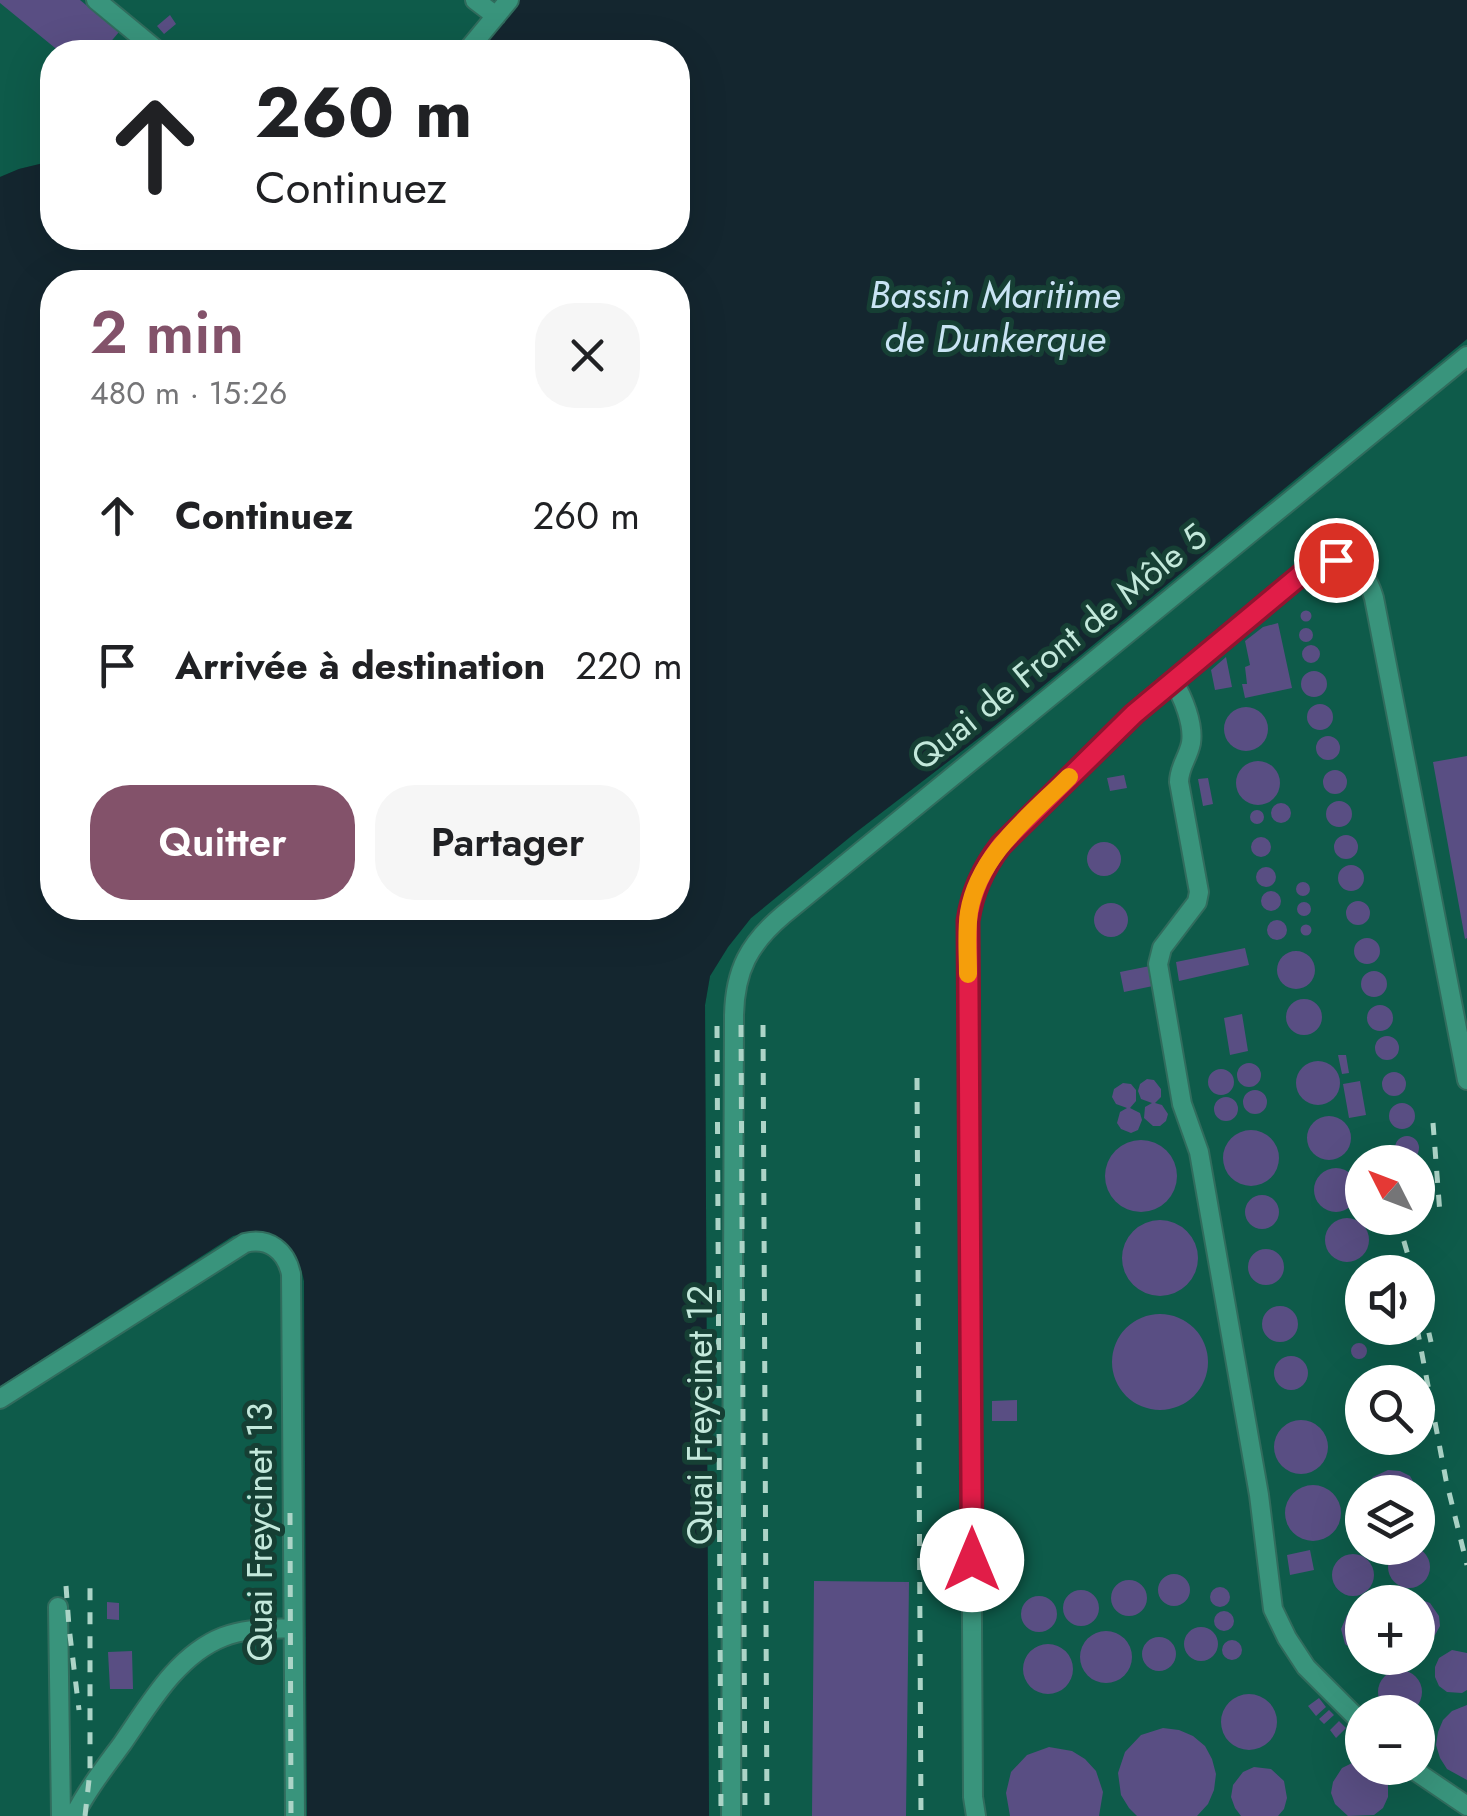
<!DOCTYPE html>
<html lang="fr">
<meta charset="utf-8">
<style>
body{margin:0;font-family:Jost,sans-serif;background:#f6f6f6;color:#202124;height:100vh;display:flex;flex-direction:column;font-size:38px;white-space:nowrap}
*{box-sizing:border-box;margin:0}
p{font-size:32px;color:#757577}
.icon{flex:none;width:55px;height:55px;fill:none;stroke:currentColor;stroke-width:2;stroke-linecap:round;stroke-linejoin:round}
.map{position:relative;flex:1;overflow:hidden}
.drawer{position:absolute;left:40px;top:270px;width:650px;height:650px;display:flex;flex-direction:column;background:#fff;border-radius:40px;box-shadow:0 10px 40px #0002}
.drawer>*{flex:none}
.guide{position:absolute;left:40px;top:40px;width:650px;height:210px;border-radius:40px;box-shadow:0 10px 40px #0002;background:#fff;color:#202124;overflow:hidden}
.needle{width:65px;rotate:312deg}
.tools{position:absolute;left:1345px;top:1145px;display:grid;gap:20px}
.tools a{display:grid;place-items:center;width:90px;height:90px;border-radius:50%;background:#fff;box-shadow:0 10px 40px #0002;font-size:50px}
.pin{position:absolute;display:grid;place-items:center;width:85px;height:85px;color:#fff;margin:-42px;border:5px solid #fff;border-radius:50%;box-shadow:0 2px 10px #0007}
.me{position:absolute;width:110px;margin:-55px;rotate:0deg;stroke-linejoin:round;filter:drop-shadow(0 0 8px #0008)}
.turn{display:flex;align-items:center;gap:35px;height:210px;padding:0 50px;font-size:45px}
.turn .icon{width:130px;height:130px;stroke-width:2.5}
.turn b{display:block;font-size:70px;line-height:85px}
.round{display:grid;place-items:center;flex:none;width:105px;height:105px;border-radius:40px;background:#f6f6f6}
.summary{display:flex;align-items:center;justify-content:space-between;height:170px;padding:0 50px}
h1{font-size:60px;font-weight:600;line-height:75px;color:#83526a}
.cta{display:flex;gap:20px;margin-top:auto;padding:20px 50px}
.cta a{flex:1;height:115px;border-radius:40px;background:#83526a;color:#fff;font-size:40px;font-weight:600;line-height:115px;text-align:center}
.cta a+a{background:#f6f6f6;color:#202124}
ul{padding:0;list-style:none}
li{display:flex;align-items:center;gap:30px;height:150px;padding:0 50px}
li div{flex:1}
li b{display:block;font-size:38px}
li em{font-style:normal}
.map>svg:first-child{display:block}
</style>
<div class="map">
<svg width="1467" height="1816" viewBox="0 0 1467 1816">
<rect width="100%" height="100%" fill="#0c4d3d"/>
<path fill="#0e5b4a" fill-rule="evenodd" d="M0,0H516L474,52H52V161L19,169L0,177Z
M1467,339V1816H709L705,1005L710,976L728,947L751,918L855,833L988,731ZM1362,1162H1418V1218H1362ZM1362,1272H1418V1328H1362ZM1362,1382H1418V1438H1362ZM1362,1492H1418V1548H1362ZM1362,1602H1418V1658H1362ZM1362,1712H1418V1768H1362Z
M253,1231L273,1235L289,1247L299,1262L304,1281L307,1816H0V1386L233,1236Z"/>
<path fill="#14262f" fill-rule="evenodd" d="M516,0H1467V339L988,731L855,833L751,918L728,947L710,976L705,1005L709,1816H307L304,1281C298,1245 268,1224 233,1236L0,1386V177L19,169L52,161V238H678V52H474ZM52,282H678V908H52Z"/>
<path fill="#594e83" d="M0,0H80L119,32L102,52H60L0,3Z
M170,15L176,24L164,34L157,26Z
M1300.5 616a5.5 5.5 0 1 1 11 0a5.5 5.5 0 1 1-11 0Z
M1278,623L1292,688L1245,698L1242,684H1247L1245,667L1250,665L1245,641L1263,627Z
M1299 635a7 7 0 1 1 14 0a7 7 0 1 1-14 0Z
M1302 654a9 9 0 1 1 18 0a9 9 0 1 1-18 0Z
M1226,657L1232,687L1215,690L1211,670Z
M1301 684a13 13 0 1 1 26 0a13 13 0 1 1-26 0Z
M1307 717a13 13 0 1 1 26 0a13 13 0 1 1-26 0Z
M1224 729a22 22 0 1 1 44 0a22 22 0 1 1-44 0Z
M1316 748a12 12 0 1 1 24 0a12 12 0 1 1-24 0Z
M1467,756V938L1465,939L1433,762Z
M1236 783a22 22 0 1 1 44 0a22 22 0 1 1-44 0Z
M1323 782a12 12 0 1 1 24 0a12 12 0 1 1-24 0Z
M1124,775L1127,788L1110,791L1107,778Z
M1208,778L1213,804L1203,806L1198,779Z
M1326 814a13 13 0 1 1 26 0a13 13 0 1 1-26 0Z
M1271 813a10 10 0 1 1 20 0a10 10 0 1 1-20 0Z
M1250 817a7 7 0 1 1 14 0a7 7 0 1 1-14 0Z
M1334 847a12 12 0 1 1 24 0a12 12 0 1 1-24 0Z
M1251 847a10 10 0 1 1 20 0a10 10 0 1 1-20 0Z
M1087 859a17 17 0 1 1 34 0a17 17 0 1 1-34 0Z
M1338 878a13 13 0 1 1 26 0a13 13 0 1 1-26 0Z
M1256 877a10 10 0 1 1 20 0a10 10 0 1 1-20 0Z
M1296 889a7 7 0 1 1 14 0a7 7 0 1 1-14 0Z
M1261 901a10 10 0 1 1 20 0a10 10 0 1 1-20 0Z
M1346 913a12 12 0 1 1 24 0a12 12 0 1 1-24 0Z
M1297 909a7 7 0 1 1 14 0a7 7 0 1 1-14 0Z
M1094 920a17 17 0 1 1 34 0a17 17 0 1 1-34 0Z
M1267 930a10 10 0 1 1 20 0a10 10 0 1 1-20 0Z
M1300.5 930a5.5 5.5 0 1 1 11 0a5.5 5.5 0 1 1-11 0Z
M1354 951a13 13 0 1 1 26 0a13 13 0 1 1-26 0Z
M1245,948L1249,965L1179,981L1176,962Z
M1277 970a19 19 0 1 1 38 0a19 19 0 1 1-38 0Z
M1150,966L1153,986L1124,992L1120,972Z
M1361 984a13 13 0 1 1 26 0a13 13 0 1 1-26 0Z
M1286 1017a18 18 0 1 1 36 0a18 18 0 1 1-36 0Z
M1367 1018a13 13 0 1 1 26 0a13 13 0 1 1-26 0Z
M1242,1014L1248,1051L1230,1055L1224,1018Z
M1375 1048a12 12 0 1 1 24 0a12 12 0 1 1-24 0Z
M1338,1055H1346L1349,1073L1342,1074Z
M1296 1083a22 22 0 1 1 44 0a22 22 0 1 1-44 0Z
M1237 1075a12 12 0 1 1 24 0a12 12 0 1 1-24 0Z
M1208 1082a13 13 0 1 1 26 0a13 13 0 1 1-26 0Z
M1382 1084a12 12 0 1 1 24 0a12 12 0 1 1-24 0Z
M1147,1079L1154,1080L1161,1089V1097L1155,1103L1162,1105L1168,1114L1166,1121L1160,1126H1153L1144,1118L1145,1107L1152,1103L1141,1099L1138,1091L1140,1084Z
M1360,1081L1366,1115L1349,1118L1343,1084Z
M1123,1083L1131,1084L1136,1090V1101L1130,1108L1140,1113L1142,1120L1138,1130L1131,1133L1121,1129L1117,1123L1120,1112L1127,1108L1116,1104L1112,1097L1114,1089Z
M1243 1102a12 12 0 1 1 24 0a12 12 0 1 1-24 0Z
M1214 1109a12 12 0 1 1 24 0a12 12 0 1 1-24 0Z
M1389 1116a13 13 0 1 1 26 0a13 13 0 1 1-26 0Z
M1307 1138a22 22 0 1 1 44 0a22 22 0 1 1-44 0Z
M1223 1158a28 28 0 1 1 56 0a28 28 0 1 1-56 0Z
M1395 1148a12 12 0 1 1 24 0a12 12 0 1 1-24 0Z
M1105 1176a36 36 0 1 1 72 0a36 36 0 1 1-72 0Z
M1314 1190a22 22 0 1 1 44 0a22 22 0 1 1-44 0Z
M1418,1169L1426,1180L1425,1188L1418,1194Z
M1245 1212a17 17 0 1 1 34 0a17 17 0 1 1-34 0Z
M1325 1240a22 22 0 1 1 44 0a22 22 0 1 1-44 0Z
M1122 1258a38 38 0 1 1 76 0a38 38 0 1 1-76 0Z
M1248 1267a18 18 0 1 1 36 0a18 18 0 1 1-36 0Z
M1362,1271V1299L1353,1294L1350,1287L1353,1276Z
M1262 1324a18 18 0 1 1 36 0a18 18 0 1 1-36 0Z
M1112 1362a48 48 0 1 1 96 0a48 48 0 1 1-96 0Z
M1351 1351a8 8 0 1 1 16 0a8 8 0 1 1-16 0Z
M1274 1373a17 17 0 1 1 34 0a17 17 0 1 1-34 0Z
M1017,1400V1421H992V1401Z
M1274 1447a27 27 0 1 1 54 0a27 27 0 1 1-54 0Z
M1378,1438H1407L1409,1448L1381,1452Z
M1388,1470L1400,1471L1410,1476L1419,1492H1364L1373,1477Z
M1285 1513a28 28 0 1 1 56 0a28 28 0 1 1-56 0Z
M1388 1567a21 21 0 1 1 42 0a21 21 0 1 1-42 0Z
M1310,1550L1314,1570L1290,1575L1287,1555Z
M1332 1575a21 21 0 1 1 42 0a21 21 0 1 1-42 0Z
M1158 1590a16 16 0 1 1 32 0a16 16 0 1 1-32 0Z
M1111 1598a18 18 0 1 1 36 0a18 18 0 1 1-36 0Z
M814,1581L909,1582L906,1816H812Z
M1210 1597a10 10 0 1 1 20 0a10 10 0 1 1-20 0Z
M1063 1608a18 18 0 1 1 36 0a18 18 0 1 1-36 0Z
M1021 1614a18 18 0 1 1 36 0a18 18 0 1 1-36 0Z
M1416,1598L1430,1603L1439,1616L1440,1626L1435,1635L1422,1644H1418V1602H1402Z
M107,1602L119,1603V1620L107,1619Z
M1360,1609H1362V1653L1353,1650L1345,1644L1341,1629L1347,1615Z
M1214 1621a10 10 0 1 1 20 0a10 10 0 1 1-20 0Z
M1184 1644a17 17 0 1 1 34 0a17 17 0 1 1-34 0Z
M1080 1657a26 26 0 1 1 52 0a26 26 0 1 1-52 0Z
M1142 1654a17 17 0 1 1 34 0a17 17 0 1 1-34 0Z
M1222 1650a10 10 0 1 1 20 0a10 10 0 1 1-20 0Z
M1023 1669a25 25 0 1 1 50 0a25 25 0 1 1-50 0Z
M1452,1650L1467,1653V1690L1462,1693L1447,1692L1439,1686L1435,1677V1667L1439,1658Z
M132,1651L133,1689H110L108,1652Z
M1378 1692a22 22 0 1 1 44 0a22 22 0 1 1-44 0Z
M1221 1722a28 28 0 1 1 56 0a28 28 0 1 1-56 0Z
M1319,1698L1326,1707L1316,1716L1308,1706Z
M1467,1705V1780L1447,1769L1440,1758L1436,1745L1438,1732L1443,1720L1452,1711Z
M1329,1710L1334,1715L1324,1724L1319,1719Z
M1339,1721L1346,1728L1336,1738L1330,1730Z
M1163,1728L1179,1730L1193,1736L1205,1746L1212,1759L1216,1774L1214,1790L1208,1804L1197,1816H1137L1129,1808L1121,1795L1118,1773L1125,1752L1141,1735Z
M1049,1747L1072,1751L1085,1759L1096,1771L1103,1792L1099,1816H1010L1006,1793L1011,1772L1027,1755Z
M1362,1762V1768H1377L1384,1774L1388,1785V1797L1383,1808L1374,1815L1348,1816L1335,1804L1331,1793L1333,1782L1342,1768L1352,1763Z
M1254,1767L1271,1769L1284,1781L1287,1798L1284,1809L1278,1816H1241L1235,1808L1231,1797L1233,1785L1243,1772Z"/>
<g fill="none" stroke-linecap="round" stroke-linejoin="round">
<g stroke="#316c5d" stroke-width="22">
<path id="minor" d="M96,0L159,52
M475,0L496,16
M466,52L509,0
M1173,681C1183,697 1194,724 1191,743C1188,758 1179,767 1179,782L1199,892L1197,902L1162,948L1158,964L1182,1104L1199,1152L1259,1495L1273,1609L1287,1638L1306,1667L1362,1723
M0,1399L245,1243C269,1237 286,1251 291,1274L295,1816
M58,1607L61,1816
M1411,1768L1467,1806
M74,1816C87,1790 105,1767 122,1744C149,1705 177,1655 223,1637C245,1628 270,1629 293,1628
M731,1816L734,1015C735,970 749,944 783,915L1467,356
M976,1816L973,1797L968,930C968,898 981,870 1001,845L1143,705L1303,573C1335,549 1363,560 1374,598L1467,1080"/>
</g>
<use href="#minor" stroke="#39947c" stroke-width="18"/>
<path stroke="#acd4c7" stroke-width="5" stroke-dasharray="12 12" stroke-linecap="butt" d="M741,1025L745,1816
M763,1025L767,1816
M717,1026L721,1816
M917,1078L921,1816
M1433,1123L1440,1214
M1397,1218L1413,1272
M1418,1286L1431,1342
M1417,1328L1446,1480L1467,1565
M290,1513L291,1816
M66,1586L69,1627L79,1710
M85,1816L90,1771V1586"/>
</g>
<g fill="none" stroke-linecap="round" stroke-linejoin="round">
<g stroke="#92132f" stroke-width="25">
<path id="route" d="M972,1560L968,921C972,892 983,868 1001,845L1134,714L1303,573L1323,562L1336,560"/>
</g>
<use href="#route" stroke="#e11d48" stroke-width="18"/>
<path stroke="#f59e0b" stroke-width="18" d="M968,974C968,953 966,932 969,912C979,854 1030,816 1069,777"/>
</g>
<g text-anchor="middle" stroke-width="10" stroke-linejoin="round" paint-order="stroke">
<g font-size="35" fill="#c3e8db" stroke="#163f34">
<text transform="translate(1059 647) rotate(-39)" y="12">Quai de Front de Môle 5</text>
<text transform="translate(700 1415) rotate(-90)" y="12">Quai Freycinet 12</text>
<text transform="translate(260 1532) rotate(-90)" y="12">Quai Freycinet 13</text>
</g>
<g font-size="38" font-style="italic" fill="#c9e4f4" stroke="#163f34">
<text x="995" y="308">Bassin Maritime<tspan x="995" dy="44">de Dunkerque</tspan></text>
</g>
</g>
</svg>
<div class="tools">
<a><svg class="needle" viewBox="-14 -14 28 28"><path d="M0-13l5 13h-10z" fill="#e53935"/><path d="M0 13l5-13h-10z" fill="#757577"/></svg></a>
<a><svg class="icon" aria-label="sound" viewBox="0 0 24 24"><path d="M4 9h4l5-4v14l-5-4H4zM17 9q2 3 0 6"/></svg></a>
<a><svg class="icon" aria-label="search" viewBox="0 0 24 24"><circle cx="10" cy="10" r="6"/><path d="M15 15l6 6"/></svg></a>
<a><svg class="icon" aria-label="layers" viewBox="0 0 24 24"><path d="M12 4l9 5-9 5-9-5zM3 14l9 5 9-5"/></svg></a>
<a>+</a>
<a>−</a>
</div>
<div class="pin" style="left:1336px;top:560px;background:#d93025"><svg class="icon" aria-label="arrive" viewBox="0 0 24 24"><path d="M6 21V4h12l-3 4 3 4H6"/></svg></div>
<svg class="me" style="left:972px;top:1560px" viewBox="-20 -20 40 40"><circle r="19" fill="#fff"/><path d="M0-13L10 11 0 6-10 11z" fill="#e11d48"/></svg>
<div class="guide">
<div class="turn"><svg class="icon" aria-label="ahead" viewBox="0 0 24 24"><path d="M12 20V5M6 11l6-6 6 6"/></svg><div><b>260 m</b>Continuez</div></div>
</div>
<section class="drawer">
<div class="summary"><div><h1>2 min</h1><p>480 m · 15:26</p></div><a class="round"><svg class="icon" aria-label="close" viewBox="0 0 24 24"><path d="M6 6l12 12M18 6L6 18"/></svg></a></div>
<ul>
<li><svg class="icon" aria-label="ahead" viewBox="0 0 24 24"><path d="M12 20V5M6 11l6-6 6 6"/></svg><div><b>Continuez</b></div><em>260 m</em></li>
<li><svg class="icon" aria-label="arrive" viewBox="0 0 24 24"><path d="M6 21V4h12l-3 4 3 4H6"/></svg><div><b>Arrivée à destination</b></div><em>220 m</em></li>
</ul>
<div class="cta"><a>Quitter</a><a>Partager</a></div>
</section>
</div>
